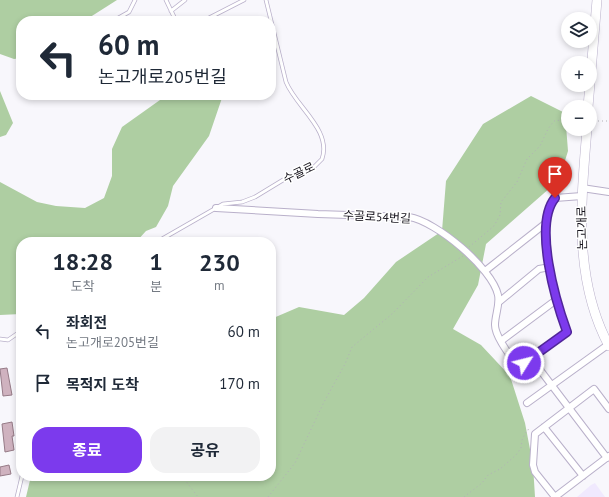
<!DOCTYPE html>
<html lang="ko">
<meta charset="utf-8">
<style>
body{margin:0;font-family:"PT Sans","Noto Sans KR",sans-serif;background:#f2f2f3;color:#1f2937;height:100vh;display:flex;flex-direction:column;font-size:15px;white-space:nowrap}
*{box-sizing:border-box;margin:0}
p{font-size:13px;color:#747a83}
.icon{flex:none;width:22px;height:22px;fill:none;stroke:currentColor;stroke-width:2;stroke-linecap:round;stroke-linejoin:round}
.map{position:relative;flex:1;overflow:hidden}
.panel{position:absolute;left:16px;top:237px;width:260px;height:244px;display:flex;flex-direction:column;background:#fff;border-radius:16px;box-shadow:0 2px 6px #0003}
.panel>*{flex:none}
.hud{position:absolute;left:16px;top:16px;width:260px;height:84px;border-radius:16px;box-shadow:0 2px 6px #0003;background:#fff;color:#1f2937;overflow:hidden}
.buttons{position:absolute;left:561px;top:12px;display:grid;gap:8px}
.buttons a{display:grid;place-items:center;width:36px;height:36px;border-radius:50%;background:#fff;box-shadow:0 2px 6px #0003;font-size:20px}
.pin{position:absolute;display:grid;place-items:center;width:34px;height:34px;color:#fff;margin:-41px -17px;border-radius:50% 50% 50% 0;rotate:-45deg;box-shadow:0 0 4px #0007}
.pin .icon{rotate:45deg}
.me{position:absolute;width:44px;margin:-22px;rotate:54deg;stroke-linejoin:round;filter:drop-shadow(0 0 3px #0008)}
.turn{display:flex;align-items:center;gap:14px;height:84px;padding:0 16px;font-size:18px}
.turn .icon{width:52px;height:52px;stroke-width:2.5}
.turn b{display:block;font-size:28px;line-height:34px}
.eta{display:flex;justify-content:space-evenly;align-items:center;height:68px;text-align:center}
.eta b{font-size:24px;font-weight:700;line-height:28px}
.action{display:flex;gap:8px;margin-top:auto;padding:8px 16px}
.action a{flex:1;height:46px;border-radius:16px;background:#7c3aed;color:#fff;font-size:16px;font-weight:700;line-height:46px;text-align:center}
.action a+a{background:#f2f2f3;color:#1f2937}
ul{padding:0;list-style:none}
li{display:flex;align-items:center;gap:12px;height:52px;padding:0 16px}
li div{flex:1}
li b{display:block;font-size:15px}
li em{font-style:normal}
.map>svg:first-child{display:block}
</style>
<div class="map">
<svg width="609" height="497" viewBox="0 0 609 497">
<rect width="100%" height="100%" fill="#f8f7fc"/>
<path fill="#f0e9fe" d="M595,483L605,497H577L591,485Z"/>
<path fill="#aecea2" d="M0,0H117L84,21H21V58L14,59L0,54Z
M0,91L13,123L6,135L0,137Z
M167,95H223L209,136L173,186L168,206L156,227L146,231L136,242H21V314L0,315V182L37,202L56,206L85,208L104,198L112,176V149L122,127Z
M531,96L565,113L568,151L559,180L486,244L478,285L453,329L481,345L510,376L525,423L533,465L535,497H26L31,476H271V319L299,307L344,315L364,298L396,262L442,231L446,181L483,124Z"/>
<path fill="#cfb2bf" stroke="#967b87" d="M7,368L12,395L3,396L0,369Z
M12,422L14,436H12L14,450L5,452L2,424Z
M9,465L11,474L0,476V467Z"/>
<g fill="none" stroke-linecap="round" stroke-linejoin="round">
<g stroke="#b9b0ca" stroke-width="4.5">
<path id="lane" d="M166,0L176,21
M171,11L185,0
M113,21L129,12L135,0
M203,21L244,0
M116,242C131,236 146,242 162,239L223,204L242,202L255,197L283,180L313,168L322,159C332,130 296,107 286,82L266,0
M0,339L8,340L21,331
M17,497L22,476"/>
</g>
<g stroke="#b9b0ca" stroke-width="8">
<path id="street" d="M582,188L609,192
M216,208L318,214L409,217C436,221 492,268 498,295C500,305 495,315 495,325C495,337 511,357 518,367L567,332C556,302 533,225 555,198L582,196
M485,271L546,223
M499,302L539,269L550,267
M501,341L556,300
M531,358L607,458
M527,403L609,344
M544,427L583,476
M555,497L535,472L533,465L535,434L594,389L609,409
M555,497L609,456"/>
</g>
<g stroke="#b9b0ca" stroke-width="10">
<path id="secondary" d="M588,107L597,0
M587,129C581,202 573,279 609,346"/>
</g>
<path stroke="#b2b1b7" stroke-width="1" stroke-dasharray="1 3" stroke-linecap="butt" d="M590,121H609
M469,247L494,226L500,215L501,202L517,182L527,159L540,146L548,129L554,121L568,119
M182,476L198,497
M268,497L295,463L324,402L345,364L352,347L392,314L428,277L463,256
M464,497L482,483L488,475L500,469L516,455L521,448L522,440L527,430L531,429"/>
<use href="#lane" stroke="#fff" stroke-width="3"/>
<use href="#street" stroke="#fff" stroke-width="6"/>
<use href="#secondary" stroke="#fff" stroke-width="9"/>
</g>
<g fill="none" stroke-linecap="round" stroke-linejoin="round">
<g stroke="#51269a" stroke-width="10">
<path id="route" d="M524,363L567,332C556,302 533,225 555,198"/>
</g>
<use href="#route" stroke="#7c3aed" stroke-width="7"/>
</g>
<g text-anchor="middle" stroke-width="3" stroke-linejoin="round" paint-order="stroke">
<g font-size="12" fill="#14111a" stroke="#fff">
<text transform="translate(299 173) rotate(-26)" y="4">수골로</text>
<text transform="translate(377 217) rotate(3)" y="4">수골로54번길</text>
<text transform="translate(582 228) rotate(-91)" y="4">논고개로</text>
</g>
</g>
</svg>
<div class="buttons">
<a><svg class="icon" aria-label="layers" viewBox="0 0 24 24"><path d="M12 4l9 5-9 5-9-5zM3 14l9 5 9-5"/></svg></a>
<a>+</a>
<a>−</a>
</div>
<div class="pin" style="left:555px;top:198px;background:#d93025"><svg class="icon" aria-label="arrive" viewBox="0 0 24 24"><path d="M6 21V4h12l-3 4 3 4H6"/></svg></div>
<svg class="me" style="left:524px;top:363px" viewBox="-20 -20 40 40"><circle r="17" fill="#7c3aed" stroke="#fff" stroke-width="3"/><path d="M0-11L8 9 0 5-8 9z" fill="#fff"/></svg>
<div class="hud">
<div class="turn"><svg class="icon" aria-label="left" viewBox="0 0 24 24"><path d="M17 20v-9H6M10 6l-5 5 5 5"/></svg><div><b>60 m</b>논고개로205번길</div></div>
</div>
<section class="panel">
<div class="eta">
<div><b>18:28</b><p>도착</p></div>
<div><b>1</b><p>분</p></div>
<div><b>230</b><p>m</p></div>
</div>
<ul>
<li><svg class="icon" aria-label="left" viewBox="0 0 24 24"><path d="M17 20v-9H6M10 6l-5 5 5 5"/></svg><div><b>좌회전</b><p>논고개로205번길</p></div><em>60 m</em></li>
<li><svg class="icon" aria-label="arrive" viewBox="0 0 24 24"><path d="M6 21V4h12l-3 4 3 4H6"/></svg><div><b>목적지 도착</b></div><em>170 m</em></li>
</ul>
<div class="action"><a>종료</a><a>공유</a></div>
</section>
</div>
